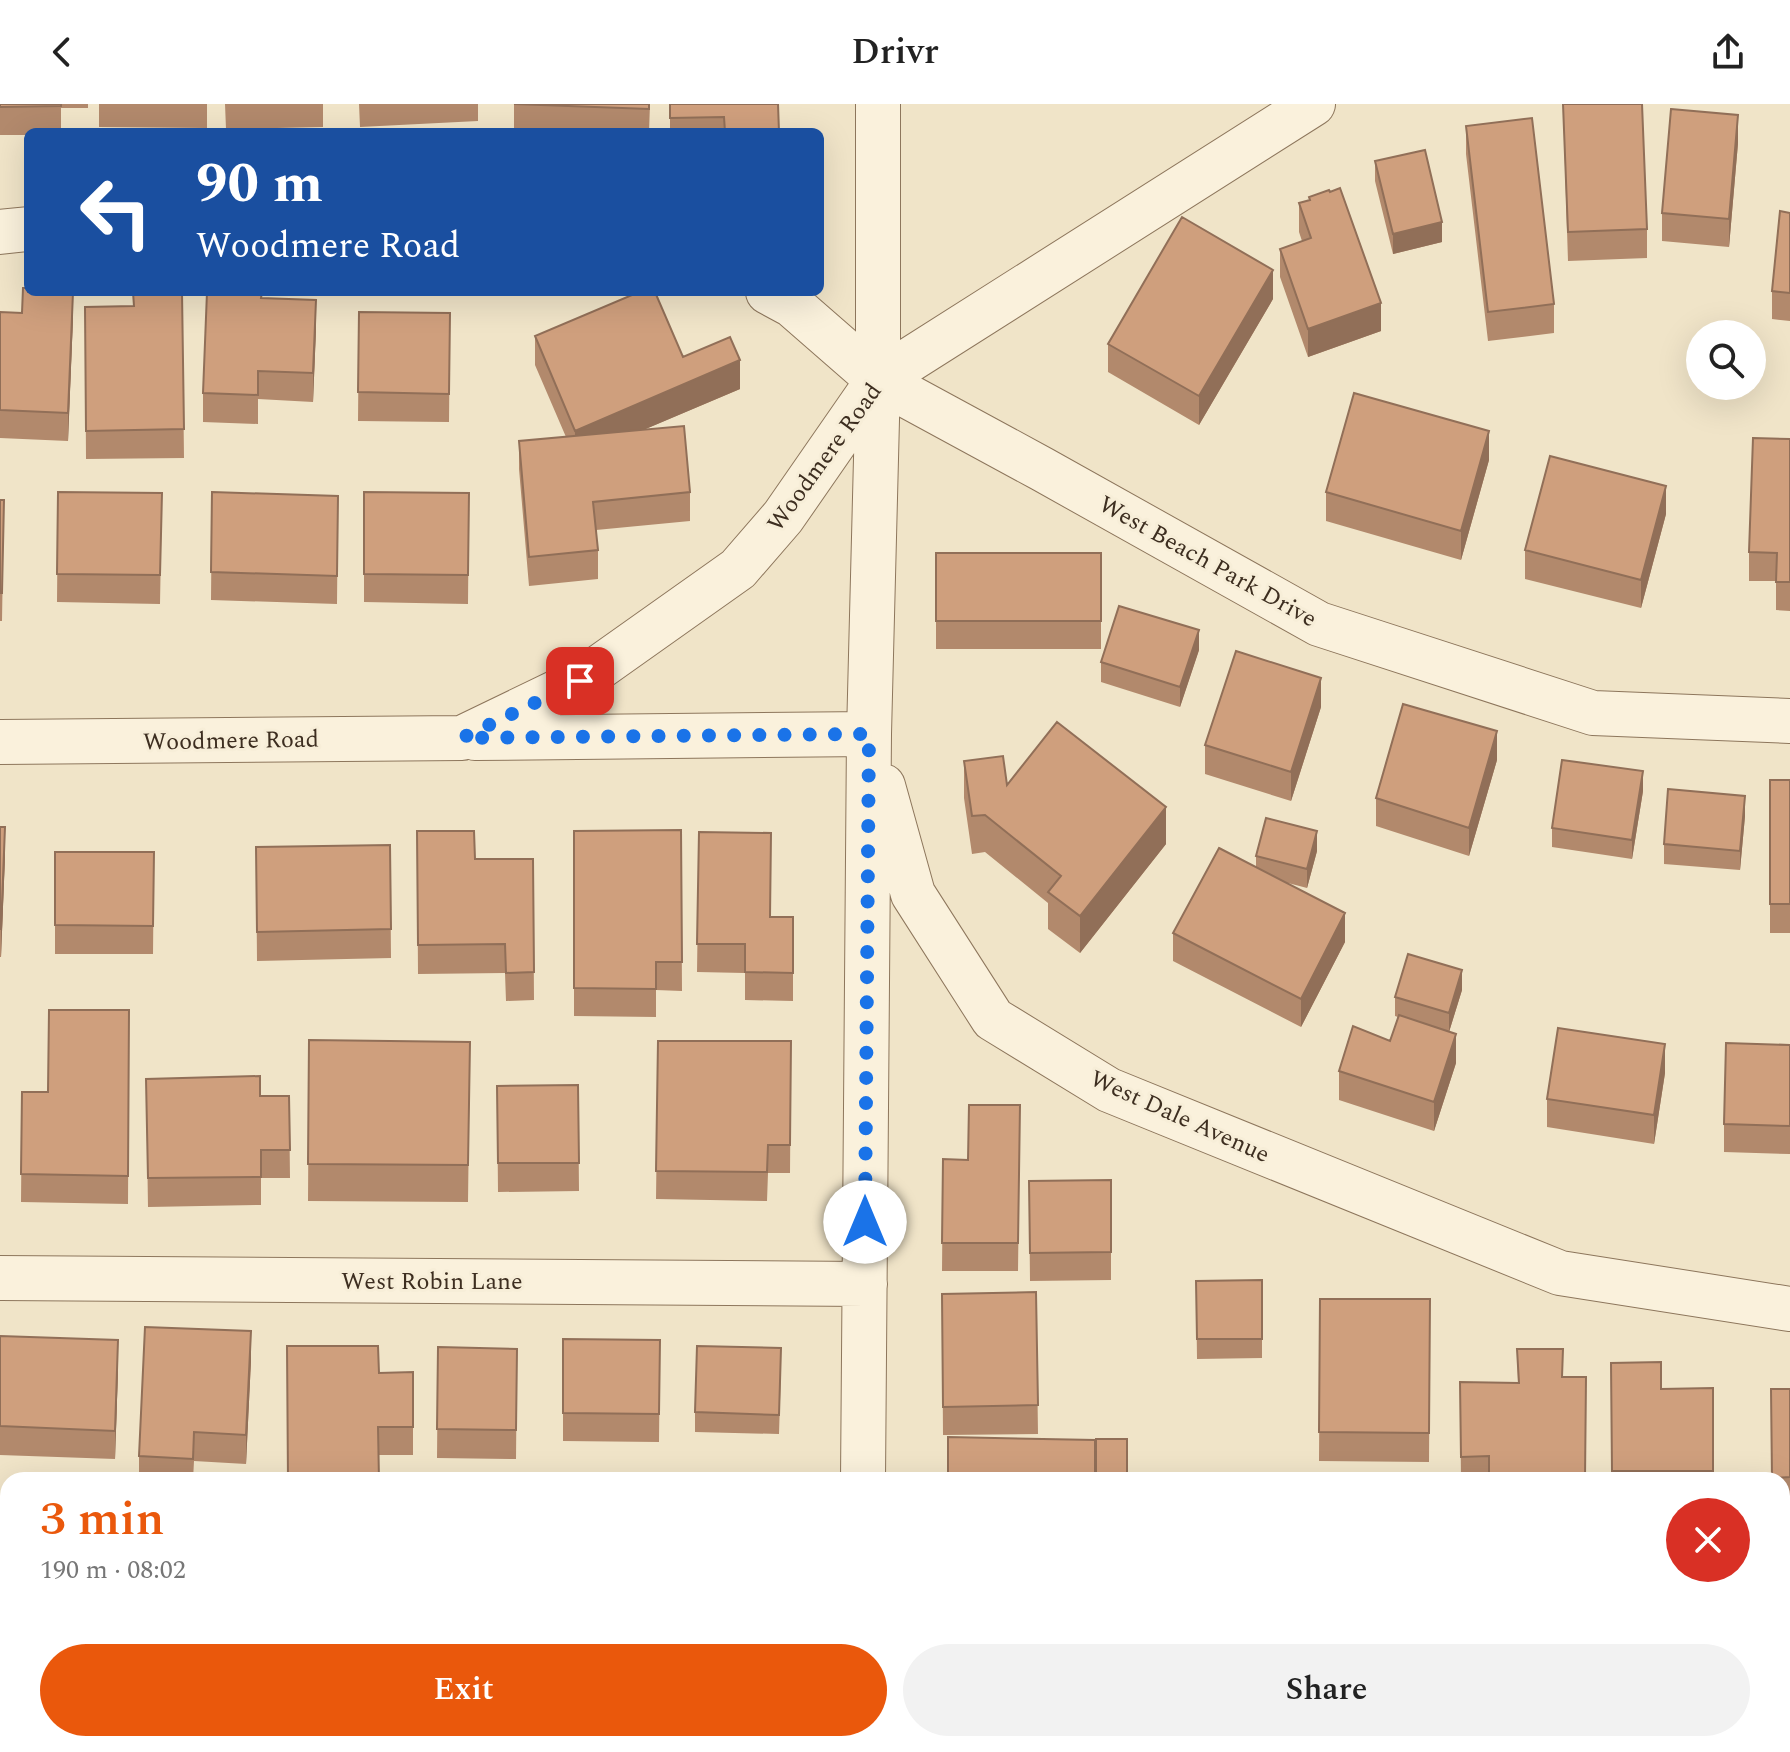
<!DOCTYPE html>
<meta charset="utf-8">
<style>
body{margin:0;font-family:Spectral,serif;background:#f2f2f2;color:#222;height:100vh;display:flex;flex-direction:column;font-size:30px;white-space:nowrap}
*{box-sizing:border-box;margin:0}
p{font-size:26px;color:#767676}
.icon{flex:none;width:44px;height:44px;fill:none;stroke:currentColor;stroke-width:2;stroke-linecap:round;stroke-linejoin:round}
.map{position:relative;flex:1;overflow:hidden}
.details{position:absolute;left:0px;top:1368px;width:1790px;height:280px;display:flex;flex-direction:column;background:#fff;border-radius:24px 24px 0 0;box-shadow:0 8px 32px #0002}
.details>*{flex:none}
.top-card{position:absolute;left:24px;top:24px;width:800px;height:168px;border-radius:12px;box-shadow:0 8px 32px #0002;background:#1a4fa0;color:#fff;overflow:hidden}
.buttons{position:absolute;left:1686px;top:216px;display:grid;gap:16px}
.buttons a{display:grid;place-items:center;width:80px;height:80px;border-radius:50%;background:#fff;box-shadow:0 8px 32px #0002;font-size:40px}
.pin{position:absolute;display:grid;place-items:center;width:68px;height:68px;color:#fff;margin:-34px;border-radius:16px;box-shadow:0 4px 12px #0006}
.me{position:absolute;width:88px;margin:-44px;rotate:0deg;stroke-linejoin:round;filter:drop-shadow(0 0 6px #0008)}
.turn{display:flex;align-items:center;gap:28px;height:168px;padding:0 40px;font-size:36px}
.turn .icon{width:104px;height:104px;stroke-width:2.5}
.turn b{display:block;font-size:56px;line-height:68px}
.round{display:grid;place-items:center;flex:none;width:84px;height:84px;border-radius:42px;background:#f2f2f2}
.overview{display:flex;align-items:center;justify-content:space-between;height:136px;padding:0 40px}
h1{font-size:48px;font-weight:600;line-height:60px;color:#ea580c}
.primary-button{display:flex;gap:16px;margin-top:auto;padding:16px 40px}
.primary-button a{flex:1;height:92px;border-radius:48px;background:#ea580c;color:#fff;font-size:32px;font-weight:600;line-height:92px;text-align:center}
.primary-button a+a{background:#f2f2f2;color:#222}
header{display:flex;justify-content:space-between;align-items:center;height:104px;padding:0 40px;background:#fff;font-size:36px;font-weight:600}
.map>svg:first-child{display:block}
</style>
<header><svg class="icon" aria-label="back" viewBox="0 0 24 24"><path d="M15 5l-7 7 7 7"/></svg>Drivr<svg class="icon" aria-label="share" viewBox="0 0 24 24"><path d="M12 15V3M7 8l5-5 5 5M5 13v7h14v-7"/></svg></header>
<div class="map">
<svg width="1790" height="1648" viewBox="0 0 1790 1648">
<rect width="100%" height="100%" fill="#f0e4c8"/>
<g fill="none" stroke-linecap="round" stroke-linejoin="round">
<g stroke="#8d765c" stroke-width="46">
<path id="minor" d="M0,128L28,125
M768,188L792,201L878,276L1042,365L1319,520L1593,609L1790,617
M475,634L869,630
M0,638L462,634L580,577L738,465L783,413L878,276L1313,0
M883,682L913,790L993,915L1109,986L1560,1169L1790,1205
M0,1174L865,1180
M863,1376L869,630L878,276V0
M861,1648V1640"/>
</g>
<use href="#minor" stroke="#faf1dc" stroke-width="44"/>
</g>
<path fill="#b2896c" d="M0,0H88V4H61V28H28V31H0Z
M99,0H207V24L99,23Z
M225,0H323V23L226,25Z
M359,0H478V17L360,23Z
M514,0H650L649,28H514Z
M670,0H778L779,28H670Z
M1563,0L1647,125V154L1568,157Z
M1466,22L1554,200V229L1488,237L1466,50Z
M1738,39L1729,143L1662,137V109Z
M1375,57L1442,138L1393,150L1375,77Z
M1309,93L1381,227L1308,253L1280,173V145L1302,137L1299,128V99L1309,96Z
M1790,109V217L1772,215V187Z
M182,188L184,354L86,355L85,203L133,202Z
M262,194L316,225L313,298L258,295V320L203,318V289Z
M1273,195L1199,321L1108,268V240Z
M0,208L73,214L68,337L0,334Z
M359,208L450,209L449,318L358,317Z
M535,232L683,253L740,285L643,326L690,388V417L596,426L598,446V475L529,482L519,365V337L566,333L535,261Z
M1790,335V507L1776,506V477H1749V448Z
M1489,356L1461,456L1326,417V388Z
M58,388L162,389L160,500L57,498Z
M212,388L338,392L337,500L211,496Z
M364,388L469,389L468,500L364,498Z
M0,396H4L2,517H0Z
M1666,410L1641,504L1525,475V446Z
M936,449H1101V545H936Z
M1199,546L1180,603L1101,578V558Z
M1321,603L1291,697L1205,670V641Z
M1497,656L1469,752L1376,722V694Z
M964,657L1007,681L1166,740L1080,849L1048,825V799L985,748L972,750L964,694Z
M1770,676H1790V829H1770Z
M1643,687L1632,755L1552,743V724Z
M1745,712L1740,766L1664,760V740Z
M0,723L5,752L1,853H0Z
M681,726L682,887L656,886V913L574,912V727Z
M417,727L475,755H533L534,896L506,897L505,869L418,870Z
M699,728L770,813H793V897L745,896V869L697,868Z
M390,741L391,854L257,857L256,743Z
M1317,747L1307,784L1288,779L1345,838L1301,923L1173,857V829L1256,763V752Z
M55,748H154L153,850H55Z
M1462,886L1449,928L1456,959L1434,1027L1339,996V967L1390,937L1398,913L1395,912V893Z
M129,906L128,1100L21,1098L22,988H48Z
M309,936L470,938L468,1098L308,1097Z
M658,937H791L790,1069H768L767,1097L656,1095Z
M1790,941V1050L1724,1048V1020Z
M1665,969L1654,1040L1547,1023V995Z
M146,975L260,992H289L290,1074H261V1101L148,1103Z
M578,981L579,1087L498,1088L497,982Z
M1020,1001L1018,1167H942L943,1055L968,1056Z
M1111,1076V1176L1030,1177L1029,1077Z
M1262,1176V1254L1197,1255L1196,1177Z
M1036,1188L1038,1330L943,1331L942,1190Z
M1320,1195H1430L1429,1358L1319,1357Z
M0,1232L118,1265L115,1355L0,1351Z
M563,1235L660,1236L659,1338L563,1337Z
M438,1243L517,1245L516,1355L437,1354Z
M1517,1245L1563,1273L1586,1376H1461L1460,1278L1518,1279Z
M251,1256L246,1360L194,1357L193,1376H139V1352Z
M1611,1259L1661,1285L1713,1284V1376H1612Z
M781,1264L779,1330L695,1328V1308Z
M413,1268V1351H378L379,1269Z
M1771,1285H1790V1402H1782V1376H1772Z
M0,1472H8V1633H0Z
M1782,1532H1790V1612L1782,1611Z
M911,1640H991V1642L911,1641Z
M1011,1640H1094V1648L1011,1645Z
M1506,1640H1540V1648H1506Z"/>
<path fill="#916f58" d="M1738,11V39L1729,143V115Z
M1442,118V138L1393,150V130Z
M1273,166V195L1199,321V292Z
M73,188V214L68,337V309Z
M316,196V225L313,298V269Z
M1381,199V227L1308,253V225Z
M740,256V285L575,355V327Z
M1489,327V356L1461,456V427Z
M1666,382V410L1641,504V476Z
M1199,526V546L1180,603V583Z
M1321,574V603L1291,697V668Z
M1497,627V656L1469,752V724Z
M1643,667V687L1632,755V736Z
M1745,692V712L1740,766V747Z
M1166,703V740L1080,849V812Z
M5,723V752L1,853V825Z
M1317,727V747L1307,784V765Z
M1345,809V838L1301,923V895Z
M1462,866V886L1449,928V909Z
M1456,930V959L1434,1027V998Z
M1665,940V969L1654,1040V1011Z
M251,1227V1256L246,1360V1331Z
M118,1236V1265L115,1355V1327Z"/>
<path fill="#cf9f7d" stroke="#916f58" stroke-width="2" d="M0,0H61V2L0,3Z
M514,0H649V5Z
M670,0H778L779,28H725L724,13L670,14Z
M1563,0H1642L1647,125L1568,128Z
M1671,5L1738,11L1729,115L1662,109Z
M1532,14L1554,200L1488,208L1466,22Z
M1425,46L1442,118L1393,130L1375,57Z
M1340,84L1381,199L1308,225L1280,145L1311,134L1299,99L1310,96L1309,93L1329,86L1330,88Z
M1780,107L1790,109V189L1772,187Z
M1182,113L1273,166L1199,292L1108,240Z
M23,184H28V188H73L68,309L0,306V208L22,209Z
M133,188H182L184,325L86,327L85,203L134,202Z
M207,188H262L261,194L316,196L313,269L258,267V291L203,289Z
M639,188H655L683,253L730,233L740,256L575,327L535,232Z
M359,208L450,209L449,290L358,288Z
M1354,289L1489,327L1461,427L1326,388Z
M684,322L690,388L593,398L598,446L529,453L519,337Z
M1753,334L1790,335V478H1776L1777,449L1749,448Z
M1550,352L1666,382L1641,476L1525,446Z
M58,388L162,389L160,471L57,470Z
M212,388L338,392L337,472L211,468Z
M364,388L469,389L468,471L364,470Z
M0,396H4L2,489H0Z
M936,449H1101V517H936Z
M1119,502L1199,526L1180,583L1101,558Z
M1236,547L1321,574L1291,668L1205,641Z
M1403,600L1497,627L1469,724L1376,694Z
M1057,618L1166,703L1080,812L1048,788L1061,772L985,711L972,712L964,657L1003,652L1007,681Z
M1562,656L1643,667L1632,736L1552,724Z
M1770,676H1790V800H1770Z
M1668,685L1745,692L1740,747L1664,740Z
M1266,714L1317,727L1307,765L1256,752Z
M0,723H5L1,825H0Z
M681,726L682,858H656V885L574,884V727Z
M417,727H474L475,755H533L534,868L506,869L505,840L418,841Z
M699,728L771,729L770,813H793V869L745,868V840H697Z
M390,741L391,825L257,828L256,743Z
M1219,744L1345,809L1301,895L1173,829Z
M55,748H154L153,822L55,821Z
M1408,850L1462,866L1449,909L1395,893Z
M49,906H129L128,1072L21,1070L22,988H48Z
M1399,911L1456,930L1434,998L1339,967L1353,922L1390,937Z
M1558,924L1665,940L1654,1011L1547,995Z
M309,936L470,938L468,1061L308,1060Z
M658,937H791L790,1041H768L767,1068L656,1067Z
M1726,939L1790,941V1022L1724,1020Z
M260,972V992H289L290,1046H261V1073L148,1074L146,975Z
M578,981L579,1059H498L497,982Z
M969,1001H1020L1018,1139H942L943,1055L968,1056Z
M1111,1076V1148L1030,1149L1029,1077Z
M1262,1176V1235H1197L1196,1177Z
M1036,1188L1038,1301L943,1303L942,1190Z
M1320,1195H1430L1429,1329L1319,1328Z
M145,1223L251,1227L246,1331L194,1328L193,1355L139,1352Z
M0,1232L118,1236L115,1327L0,1322Z
M563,1235L660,1236L659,1310L563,1309Z
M287,1242H378L379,1269L413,1268V1323H378L379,1376H288Z
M697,1242L781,1244L779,1311L695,1308Z
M438,1243L517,1245L516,1326L437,1325Z
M1517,1245H1563L1562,1273H1586L1585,1376H1489V1352L1461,1353L1460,1278L1519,1279Z
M1661,1258V1285L1713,1284V1367H1612L1611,1259Z
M1771,1285H1790V1373L1772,1374Z
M948,1333L1095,1336V1376H948Z
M1096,1335H1127V1376H1096Z
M575,1375L609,1376H575Z
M0,1472H8V1605L0,1604Z
M1782,1532H1790V1583H1782Z"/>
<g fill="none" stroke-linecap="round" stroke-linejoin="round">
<path stroke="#1a73e8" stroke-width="14" stroke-dasharray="0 25.2" d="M580,577L462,634L869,630L865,1118"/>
</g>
<g text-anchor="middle" stroke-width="6" stroke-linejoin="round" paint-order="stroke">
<g font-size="24" fill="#3d2e20" stroke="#f7eed8">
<text transform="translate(824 353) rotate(-54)" y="8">Woodmere Road</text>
<text transform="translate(1208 457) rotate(29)" y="8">West Beach Park Drive</text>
<text transform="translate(231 636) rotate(-1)" y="8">Woodmere Road</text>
<text transform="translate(1180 1012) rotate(24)" y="8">West Dale Avenue</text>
<text x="432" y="1185">West Robin Lane</text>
</g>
</g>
</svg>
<div class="buttons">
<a><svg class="icon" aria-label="search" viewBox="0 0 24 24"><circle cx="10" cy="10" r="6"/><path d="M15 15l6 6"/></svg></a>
</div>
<div class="pin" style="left:580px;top:577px;background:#d93025"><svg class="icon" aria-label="arrive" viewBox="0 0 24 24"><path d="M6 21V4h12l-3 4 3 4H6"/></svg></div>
<svg class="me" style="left:865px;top:1118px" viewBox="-20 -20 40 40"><circle r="19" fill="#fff"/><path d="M0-13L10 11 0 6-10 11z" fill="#1a73e8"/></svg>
<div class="top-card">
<div class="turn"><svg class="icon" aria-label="left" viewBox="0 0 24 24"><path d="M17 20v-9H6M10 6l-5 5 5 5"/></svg><div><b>90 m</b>Woodmere Road</div></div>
</div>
<section class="details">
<div class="overview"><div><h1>3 min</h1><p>190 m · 08:02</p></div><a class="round" style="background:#d93025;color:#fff"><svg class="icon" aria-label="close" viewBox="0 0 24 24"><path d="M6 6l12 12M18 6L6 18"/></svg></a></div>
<div class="primary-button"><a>Exit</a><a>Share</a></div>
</section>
</div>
